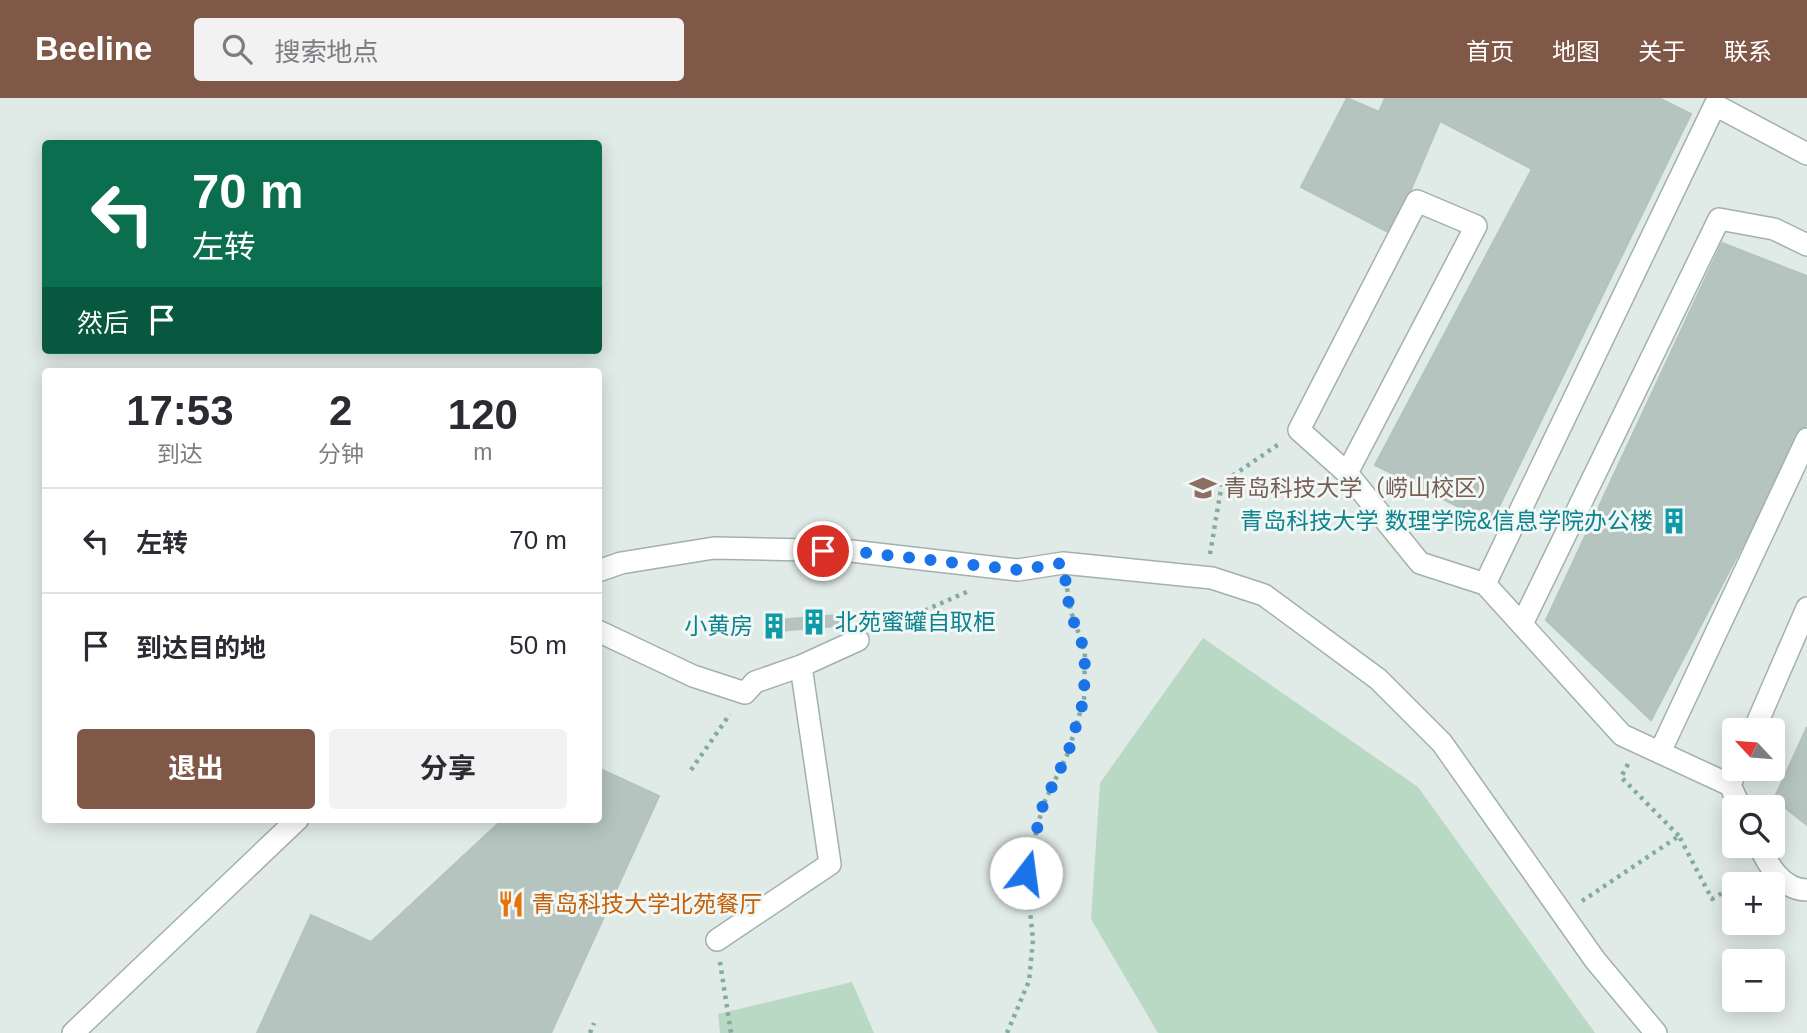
<!DOCTYPE html>
<html lang="zh">
<meta charset="utf-8">
<style>
body{margin:0;font-family:Arial,"Noto Sans SC",sans-serif;background:#f2f2f3;color:#2b2b33;height:100vh;display:flex;flex-direction:column;font-size:26px;white-space:nowrap}
*{box-sizing:border-box;margin:0}
p{font-size:23px;color:#7c7c81}
.icon{flex:none;width:38px;height:38px;fill:none;stroke:currentColor;stroke-width:2;stroke-linecap:round;stroke-linejoin:round}
.map{position:relative;flex:1;overflow:hidden}
.side{position:absolute;left:42px;top:270px;width:560px;height:455px;display:flex;flex-direction:column;background:#fff;border-radius:7px;box-shadow:0 4px 18px #0003}
.side>*{flex:none}
.banner{position:absolute;left:42px;top:42px;width:560px;height:214px;border-radius:7px;box-shadow:0 4px 18px #0003;background:#0b6e4f;color:#fff;overflow:hidden}
.needle{width:46px;rotate:296deg}
.controls{position:absolute;left:1722px;top:620px;display:grid;gap:14px}
.controls a{display:grid;place-items:center;width:63px;height:63px;border-radius:7px;background:#fff;box-shadow:0 4px 18px #0003;font-size:35px}
.pin{position:absolute;display:grid;place-items:center;width:60px;height:60px;color:#fff;margin:-30px;border:4px solid #fff;border-radius:50%;box-shadow:0 2px 7px #0007}
.me{position:absolute;width:77px;margin:-38px;rotate:15deg;stroke-linejoin:round;filter:drop-shadow(0 0 5px #0008)}
.turn{display:flex;align-items:center;gap:24px;height:147px;padding:0 35px;font-size:32px}
.turn .icon{width:91px;height:91px;stroke-width:2.5}
.turn b{display:block;font-size:49px;line-height:60px}
.then{display:flex;align-items:center;height:66px;padding:0 35px;background:#0003;gap:14px;font-size:26px}
.eta{display:flex;justify-content:space-evenly;align-items:center;height:119px;text-align:center}
.eta b{font-size:42px;font-weight:700;line-height:49px}
.primary-button{display:flex;gap:14px;margin-top:auto;padding:14px 35px}
.primary-button a{flex:1;height:80px;border-radius:7px;background:#805847;color:#fff;font-size:28px;font-weight:700;line-height:80px;text-align:center}
.primary-button a+a{background:#f2f2f3;color:#2b2b33}
ul{padding:0;list-style:none}
li{display:flex;align-items:center;gap:21px;height:105px;padding:0 35px;border-top:2px solid #e1e1e2}
li div{flex:1}
li b{display:block;font-size:26px}
li em{font-style:normal}
header{display:flex;align-items:center;gap:42px;box-sizing:border-box;height:98px;padding:0 35px;background:#805847;color:#fff}
header strong{font-size:33px}
nav{display:flex;gap:38px;margin-inline-start:auto;font-size:24px}
.search{width:490px;height:63px;background:#f2f2f3;display:flex;align-items:center;gap:18px;box-sizing:border-box;padding:0 24px;border-radius:7px;color:#7c7c81;font-size:26px}
.map>svg:first-child{display:block}
</style>
<header>
<strong>Beeline</strong>
<div class="search"><svg class="icon" aria-label="search" viewBox="0 0 24 24"><circle cx="10" cy="10" r="6"/><path d="M15 15l6 6"/></svg>搜索地点</div>
<nav><a>首页</a><a>地图</a><a>关于</a><a>联系</a></nav>
</header>
<div class="map">
<svg width="1807" height="935" viewBox="0 0 1807 935">
<rect width="100%" height="100%" fill="#e0eae6"/>
<path fill="#bad9c5" d="M1203,540L1418,689L1595,935H1158L1091,821L1100,685Z
M852,884L874,935H720L718,916Z"/>
<path fill="#b5c4bf" stroke="#b3c3bd" stroke-width="2" d="M1347,0L1379,14L1385,0H1659L1691,16L1491,425L1375,367L1532,71L1440,23L1392,136L1301,89Z
M1722,145L1807,178V325L1651,622L1546,522Z
M849,516V527L778,533V522Z
M1807,629V727L1774,701Z
M598,670L659,698L551,935H257L311,817L371,844L503,721H598Z"/>
<g fill="none" stroke-linecap="round" stroke-linejoin="round">
<g stroke="#a3b1ad" stroke-width="24">
<path id="minor" d="M1347,375L1476,128L1417,103L1299,332L1347,375L1420,465L1485,486
M598,473L621,465L714,450L851,453L1018,472L1063,465L1212,480L1264,497L1378,581L1442,645L1595,862L1656,935
M1522,526L1719,121L1774,131L1807,147
M598,533L693,578L745,595L755,584L801,568L858,542
M1754,632L1807,510
M1660,654L1807,341
M1737,670L1730,687L1740,709
M1730,687L1622,637L1485,486L1715,7L1807,56
M1759,747C1768,767 1782,792 1807,792
M717,842L830,766L801,568
M73,935L298,721"/>
</g>
<path stroke="#82aba2" stroke-width="4.5" stroke-dasharray="3.5 5" stroke-linecap="butt" d="M1210,456L1222,385L1279,346
M878,533L969,493
M1628,666L1621,679L1679,738
M691,672L730,616
M1739,786L1750,779
M1582,803L1679,738L1712,801L1734,788
M720,864L731,935
M590,935L594,925
M1007,935L1029,883L1033,842L1026,775L1043,707L1068,655L1084,601L1085,553L1071,514L1067,490"/>
<use href="#minor" stroke="#fff" stroke-width="21"/>
</g>
<g fill="none" stroke-linecap="round" stroke-linejoin="round">
<path stroke="#1a73e8" stroke-width="12" stroke-dasharray="0 21.6" d="M823,453H851L1018,472L1063,465L1070,514L1085,553L1084,601L1068,655L1043,707L1026,775"/>
</g>
<defs>
<g id="university-bare" transform="scale(2.1)"><path d="M0-5L7-2L0 1L-7-2ZM-4 1L0 2.5L4 1V4Q0 6-4 4Z" fill="#8d6e63" stroke="#f0f7f4" stroke-width="2.5" paint-order="stroke"/></g>
<g id="building-bare" transform="scale(2.1)"><path d="M-4-6H4V6H1V3H-1V6H-4ZM-2.5-4.3h1.7v1.8h-1.7ZM.8-4.3h1.7v1.8H.8ZM-2.5-1h1.7V.8h-1.7ZM.8-1h1.7V.8H.8Z" fill="#0f9aa8" stroke="#f0f7f4" stroke-width="2.5" paint-order="stroke"/></g>
<g id="restaurant-bare" transform="scale(2.1)"><path d="M-5-6h1v4h1v-4h1v4h1v-4h1v5L-1.5 .5V6h-2V.5L-5-1ZM5-6V6H3V1.5H1.5Q1.5-4 5-6Z" fill="#e8710a" stroke="#f0f7f4" stroke-width="2.5" paint-order="stroke"/></g>
</defs>
<g fill-rule="evenodd">
<use href="#university-bare" x="1203" y="390"/>
<use href="#building-bare" x="1674" y="423"/>
<use href="#building-bare" x="814" y="524"/>
<use href="#building-bare" x="774" y="528"/>
<use href="#restaurant-bare" x="511" y="806"/>
</g>
<g text-anchor="middle" stroke-width="6" stroke-linejoin="round" paint-order="stroke">
<g font-size="23" fill="#785e54" stroke="#f0f7f4" text-anchor="start">
<text x="1224" y="398">青岛科技大学（崂山校区）</text>
</g>
<g font-size="23" fill="#0d838f" stroke="#f0f7f4" text-anchor="end">
<text x="1653" y="431">青岛科技大学 数理学院&amp;信息学院办公楼</text>
<text x="835" y="532" text-anchor="start">北苑蜜罐自取柜</text>
<text x="753" y="536">小黄房</text>
</g>
<g font-size="23" fill="#c56008" stroke="#f0f7f4" text-anchor="start">
<text x="532" y="814">青岛科技大学北苑餐厅</text>
</g>
</g>
</svg>
<div class="controls">
<a><svg class="needle" viewBox="-14 -14 28 28"><path d="M0-13l5 13h-10z" fill="#e53935"/><path d="M0 13l5-13h-10z" fill="#7c7c81"/></svg></a>
<a><svg class="icon" aria-label="search" viewBox="0 0 24 24"><circle cx="10" cy="10" r="6"/><path d="M15 15l6 6"/></svg></a>
<a>+</a>
<a>−</a>
</div>
<div class="pin" style="left:823px;top:453px;background:#d93025"><svg class="icon" aria-label="arrive" viewBox="0 0 24 24"><path d="M6 21V4h12l-3 4 3 4H6"/></svg></div>
<svg class="me" style="left:1026px;top:775px" viewBox="-20 -20 40 40"><circle r="19" fill="#fff"/><path d="M0-13L10 11 0 6-10 11z" fill="#1a73e8"/></svg>
<div class="banner">
<div class="turn"><svg class="icon" aria-label="left" viewBox="0 0 24 24"><path d="M17 20v-9H6M10 6l-5 5 5 5"/></svg><div><b>70 m</b>左转</div></div>
<div class="then">然后<svg class="icon" aria-label="arrive" viewBox="0 0 24 24"><path d="M6 21V4h12l-3 4 3 4H6"/></svg></div>
</div>
<section class="side">
<div class="eta">
<div><b>17:53</b><p>到达</p></div>
<div><b>2</b><p>分钟</p></div>
<div><b>120</b><p>m</p></div>
</div>
<ul>
<li><svg class="icon" aria-label="left" viewBox="0 0 24 24"><path d="M17 20v-9H6M10 6l-5 5 5 5"/></svg><div><b>左转</b></div><em>70 m</em></li>
<li><svg class="icon" aria-label="arrive" viewBox="0 0 24 24"><path d="M6 21V4h12l-3 4 3 4H6"/></svg><div><b>到达目的地</b></div><em>50 m</em></li>
</ul>
<div class="primary-button"><a>退出</a><a>分享</a></div>
</section>
</div>
